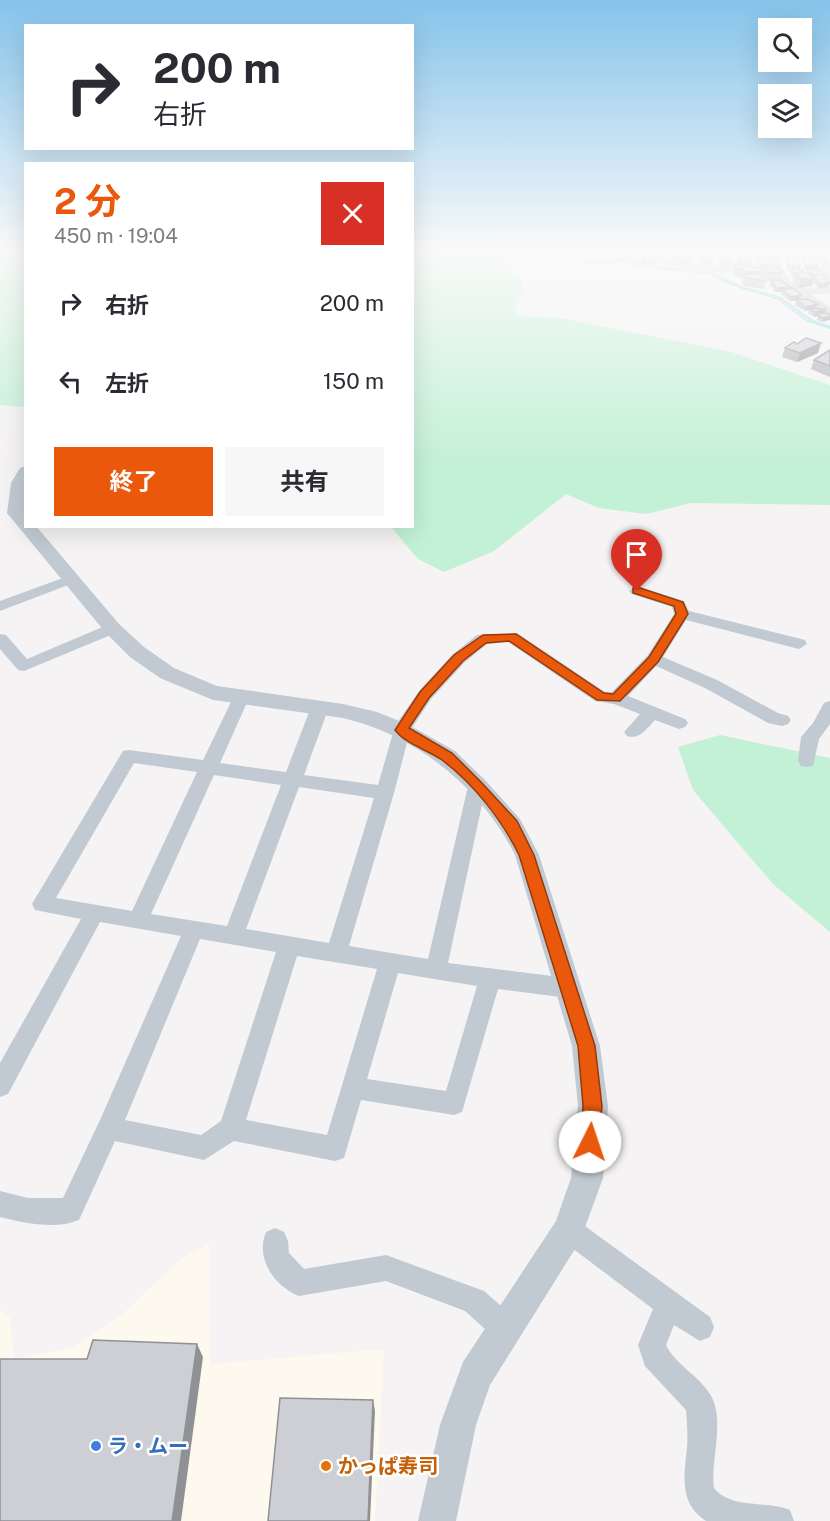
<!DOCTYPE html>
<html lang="ja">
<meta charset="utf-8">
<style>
body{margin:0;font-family:"Public Sans","Noto Sans JP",sans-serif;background:#f7f7f7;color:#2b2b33;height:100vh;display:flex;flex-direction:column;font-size:22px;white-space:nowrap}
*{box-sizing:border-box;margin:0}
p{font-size:20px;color:#7c7c81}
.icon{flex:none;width:33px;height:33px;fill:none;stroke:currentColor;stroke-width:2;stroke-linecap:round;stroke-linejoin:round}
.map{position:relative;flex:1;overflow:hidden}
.sheet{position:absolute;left:24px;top:162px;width:390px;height:366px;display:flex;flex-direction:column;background:#fff;border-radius:0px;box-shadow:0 6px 24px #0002}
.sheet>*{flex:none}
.top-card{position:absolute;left:24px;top:24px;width:390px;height:126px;border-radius:0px;box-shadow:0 6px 24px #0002;background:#fff;color:#2b2b33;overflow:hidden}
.tools{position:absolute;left:758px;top:18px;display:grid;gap:12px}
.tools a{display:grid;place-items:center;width:54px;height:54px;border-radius:0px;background:#fff;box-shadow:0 6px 24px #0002;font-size:30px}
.pin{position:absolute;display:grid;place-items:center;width:51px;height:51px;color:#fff;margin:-62px -26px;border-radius:50% 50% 50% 0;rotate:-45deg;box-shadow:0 0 6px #0007}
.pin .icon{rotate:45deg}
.me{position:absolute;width:66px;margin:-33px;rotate:4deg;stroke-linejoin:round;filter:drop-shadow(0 0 4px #0008)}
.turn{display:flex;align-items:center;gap:21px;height:126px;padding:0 30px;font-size:27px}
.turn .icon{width:78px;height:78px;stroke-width:2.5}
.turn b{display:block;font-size:42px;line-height:51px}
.round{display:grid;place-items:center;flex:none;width:63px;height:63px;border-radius:0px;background:#f7f7f7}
.headline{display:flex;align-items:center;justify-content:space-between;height:102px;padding:0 30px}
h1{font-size:36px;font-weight:700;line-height:45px;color:#ea580c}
.primary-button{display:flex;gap:12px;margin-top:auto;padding:12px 30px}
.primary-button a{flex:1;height:69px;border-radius:0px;background:#ea580c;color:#fff;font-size:24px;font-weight:700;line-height:69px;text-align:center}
.primary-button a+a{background:#f7f7f7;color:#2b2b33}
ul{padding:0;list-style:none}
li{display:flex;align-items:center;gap:18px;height:78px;padding:0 30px}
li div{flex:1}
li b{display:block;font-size:22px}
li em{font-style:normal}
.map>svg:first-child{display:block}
</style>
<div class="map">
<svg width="830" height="1521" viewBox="0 0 830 1521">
<rect width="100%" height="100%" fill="#f5f3f3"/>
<path fill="#fdf9ef" d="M209,1244L210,1364L384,1349L375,1521H0V1309L10,1318L14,1359L75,1347L120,1316L182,1258Z"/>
<path fill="#c3f1d5" d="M0,251H25V407L0,405Z
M413,251H494L503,257L500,266L519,276L524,291L515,308L516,314C530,319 546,317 561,318L731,352L830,385V505L690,503L646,514L599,508L566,494L494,551L444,572L418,559L391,527L412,526Z
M720,735L830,758V932L773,884L693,790L678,747Z"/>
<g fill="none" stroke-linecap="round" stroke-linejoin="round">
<path stroke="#90daee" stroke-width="3" d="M576,251C590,268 607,262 627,259
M625,251L628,254L627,259L637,265L711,273L740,287L780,298L812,321L830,327"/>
<path stroke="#7ad0a6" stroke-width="1.5" stroke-dasharray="3 1.5" stroke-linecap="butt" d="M574,251C591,274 602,258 623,261C632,262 642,266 652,267
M722,281L778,299L807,321L830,328"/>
<path fill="#c1cad2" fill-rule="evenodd" d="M655,251H665V260L672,262L758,268L763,271L758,274L697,271L657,264Z
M709,251H778C787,287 794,290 830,287V293L811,295L830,307V315C815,310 779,286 773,271C771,267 771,261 770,257L714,254Z
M815,251H825L830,264V280L825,277Z
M71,575L76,576L78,579L76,582L0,611V601Z
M637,586L684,601L689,611L805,640L807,644L799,649L686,620L663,657L717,680L778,713L788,716L791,720L788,724L782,726L768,723L705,688L656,666L628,696L685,719L688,723L685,727L679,729L655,720C646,729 640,740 627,736L624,732L640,714L614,704L595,701L508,642L487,644L465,662L431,699L410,731L394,793L349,946L428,959L468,786L470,781L477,779L484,781L486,786L448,963L568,978L576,981L579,988L576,995L568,998L498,989L462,1112L454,1115L361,1100L344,1158L335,1161L234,1141L204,1160L115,1141L79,1220C55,1230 24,1223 0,1217V1191L28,1198H63L100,1120L181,936L100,922L8,1094L0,1097V1063L81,919L35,910L32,904L123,751L129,750L203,760L233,698L235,694H247L249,698L220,763L286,772L311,707L314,703H326L329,707L304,775L378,785L395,726L419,691L453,654L477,635L517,633L605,692H612L648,655L674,614L672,607L632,594L629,591ZM134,763L197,772L132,911L56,898ZM214,775L281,785L227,926L151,914ZM299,787L374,798L329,943L246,929ZM200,939L276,952L221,1121L201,1135L125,1120ZM297,956L377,969L327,1135L246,1120ZM398,973L477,986L446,1091L367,1079Z
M112,623L118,624L120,628L118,632L24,671L18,670L0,649V634L6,635L27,659Z
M830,701V724L819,739L813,766L807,767L801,766L798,761L801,737L813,723L824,703Z
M569,1217L578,1221L710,1317L714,1327L710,1337L700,1341L674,1325L666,1345C675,1364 699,1376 710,1394C726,1419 710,1461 714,1488C732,1510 766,1500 790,1510L794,1521H706C679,1504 684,1476 687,1448C688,1436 687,1423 686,1410L645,1366L638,1345L653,1309L560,1239L556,1230L560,1221Z
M275,1228L284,1232L288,1241L289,1253L304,1269L386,1255L484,1291L516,1319L520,1329L516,1339L506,1343L496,1339L465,1311L386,1281L299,1296C274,1286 255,1258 266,1232Z"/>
<path fill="#c1cad2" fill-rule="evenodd" d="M26,466V526H36L119,624L144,647L174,668L217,686L343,704L377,712L409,725L455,751L485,780L520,819L539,855L600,1046L608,1106L603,1178L580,1241L490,1385L476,1425L456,1521H418L440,1425L463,1362L556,1221L571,1178L578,1106L572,1046L515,855C482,788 416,735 343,718L213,700L160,678L130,657L105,632L7,513L11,483L20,468Z"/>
</g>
<path fill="#b0b2b7" d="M674,251L691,256L689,265L673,262Z
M699,251H711L712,262L711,266L702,265L699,260Z
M720,251L731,256V265L721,267V260L719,259Z
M738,251L752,264V267H758L755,256L756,252L772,258L770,263L771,266L783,272L781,281L800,300L790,301L781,294V292H775L770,285L771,281H767L762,274L763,269H761V275L766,281L764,289L744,286L742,283L743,278L733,276V272L734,264H738L737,255Z
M783,251H796L798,261L800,267V269L804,272H807V270H805L802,257L803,255L798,254V251H812V254L816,260L818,266L817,269L830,283L828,287L818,288L813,282L812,286L799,288L793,282V278L791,275L792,271H788L786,265L787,255H784Z
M642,254L655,260L654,265L641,264Z
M796,300L818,304L816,308L826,309L822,322L817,320L818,315L814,317L808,313L809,310L805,311L795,305Z
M797,344L818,353L797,362L782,357L785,348Z
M830,350V377L811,369L814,360Z"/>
<path fill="#909195" d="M732,261L731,265L721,267L722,262Z
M814,278L812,286L799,288L801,279Z
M830,283L828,287L818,288L819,284Z
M791,287L790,291L782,290L781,292H775L776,288Z
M801,295L800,300L790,301L791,297Z
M818,304L816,308H810L809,310L805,311L806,307Z
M826,309L825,314L814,317L815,312Z
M830,316V320L822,322L823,318Z
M821,343L818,353L797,362L800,353Z
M197,1344L203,1357L181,1521H172Z
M373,1400L375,1411L370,1521H368Z"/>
<path fill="#cdcfd5" stroke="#909195" stroke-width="1.5" d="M674,251H691V256L675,254Z
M700,251H711V254H700Z
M720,251H731V256L720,255Z
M738,251H750L752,264L739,262Z
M756,252L769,253L772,258H768L772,265L759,264Z
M787,252L796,253L798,259L796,260L800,262V267L789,266L787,260L790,259L788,258Z
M803,253L814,254L816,260L812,261H816L818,266H806Z
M642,254L655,255V260L642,259Z
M700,256H712V262L703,261Z
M722,257L732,258V261L722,262Z
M734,264L761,268L762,272H746L745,270L735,267Z
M764,266H776L783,272L769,273Z
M793,268L802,270L804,272L795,273V274L792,271Z
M807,269H819L830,283L819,284L813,276L819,275H813Z
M807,272L814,278L801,279L795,273Z
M744,274H760L766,281L746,278Z
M779,280L791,287L776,288L771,281Z
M794,288L801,295L791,297L782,290Z
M807,299L818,304L806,307L796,300Z
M810,308L826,309L815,312Z
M820,313L830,314V316L823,318L818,315Z
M806,338L821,343L800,353L785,348L794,342L797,344Z
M830,350V366L814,360Z
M93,1340L197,1344L172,1521H0V1359H87Z
M280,1398L373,1400L368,1521H268Z"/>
<linearGradient id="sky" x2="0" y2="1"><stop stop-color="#85c3ea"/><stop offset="0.54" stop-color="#fafafa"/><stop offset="1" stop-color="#fafafa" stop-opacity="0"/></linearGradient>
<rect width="830" height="464" fill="url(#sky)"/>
<path fill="#ea580c" stroke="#983908" stroke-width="1.5" d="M637,587L683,602L688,614L658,662L620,701L597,700L509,641L486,643L463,661L429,698L409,728L452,753L482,783L517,821L534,855L595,1046L602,1106L599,1142L596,1148L590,1151L583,1148L581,1142L583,1106L578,1046L519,855C502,820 474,784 442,760C428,750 405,744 395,730L420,692L454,655L483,635L516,634L604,693L613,694L649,657L676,614L674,606L633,593V588Z"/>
<circle fill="#3f7fe0" stroke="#fff" stroke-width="2" cx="96" cy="1446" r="6"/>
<circle fill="#e8710a" stroke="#fff" stroke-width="2" cx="326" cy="1466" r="6"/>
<g text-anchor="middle" stroke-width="5" stroke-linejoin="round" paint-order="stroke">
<g font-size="20" font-weight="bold" fill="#366cbe" stroke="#fff" text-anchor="start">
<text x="108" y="1453">ラ・ムー</text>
</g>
<g font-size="20" font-weight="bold" fill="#c56008" stroke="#fff" text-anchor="start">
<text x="338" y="1473">かっぱ寿司</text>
</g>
</g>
</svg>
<div class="tools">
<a><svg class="icon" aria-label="search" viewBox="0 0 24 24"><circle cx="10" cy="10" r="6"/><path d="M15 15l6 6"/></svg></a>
<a><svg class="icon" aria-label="layers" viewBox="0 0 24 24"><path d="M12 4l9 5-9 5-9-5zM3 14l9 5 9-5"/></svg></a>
</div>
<div class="pin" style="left:637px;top:591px;background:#d93025"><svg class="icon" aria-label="arrive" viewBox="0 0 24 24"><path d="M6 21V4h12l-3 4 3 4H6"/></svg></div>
<svg class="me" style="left:590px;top:1142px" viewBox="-20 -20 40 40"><circle r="19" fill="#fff"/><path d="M0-13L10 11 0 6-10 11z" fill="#ea580c"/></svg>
<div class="top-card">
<div class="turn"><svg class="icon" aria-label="right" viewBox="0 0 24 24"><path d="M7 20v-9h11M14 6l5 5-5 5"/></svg><div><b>200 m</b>右折</div></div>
</div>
<section class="sheet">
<div class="headline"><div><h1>2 分</h1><p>450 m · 19:04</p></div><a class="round" style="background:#d93025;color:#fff"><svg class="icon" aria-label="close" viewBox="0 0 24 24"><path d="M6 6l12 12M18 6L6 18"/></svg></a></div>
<ul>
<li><svg class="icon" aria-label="right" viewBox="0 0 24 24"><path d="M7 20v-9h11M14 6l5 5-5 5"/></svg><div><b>右折</b></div><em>200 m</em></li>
<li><svg class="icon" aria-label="left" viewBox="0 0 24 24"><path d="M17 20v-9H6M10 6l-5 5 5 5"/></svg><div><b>左折</b></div><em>150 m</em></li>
</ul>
<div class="primary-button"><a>終了</a><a>共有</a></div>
</section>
</div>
